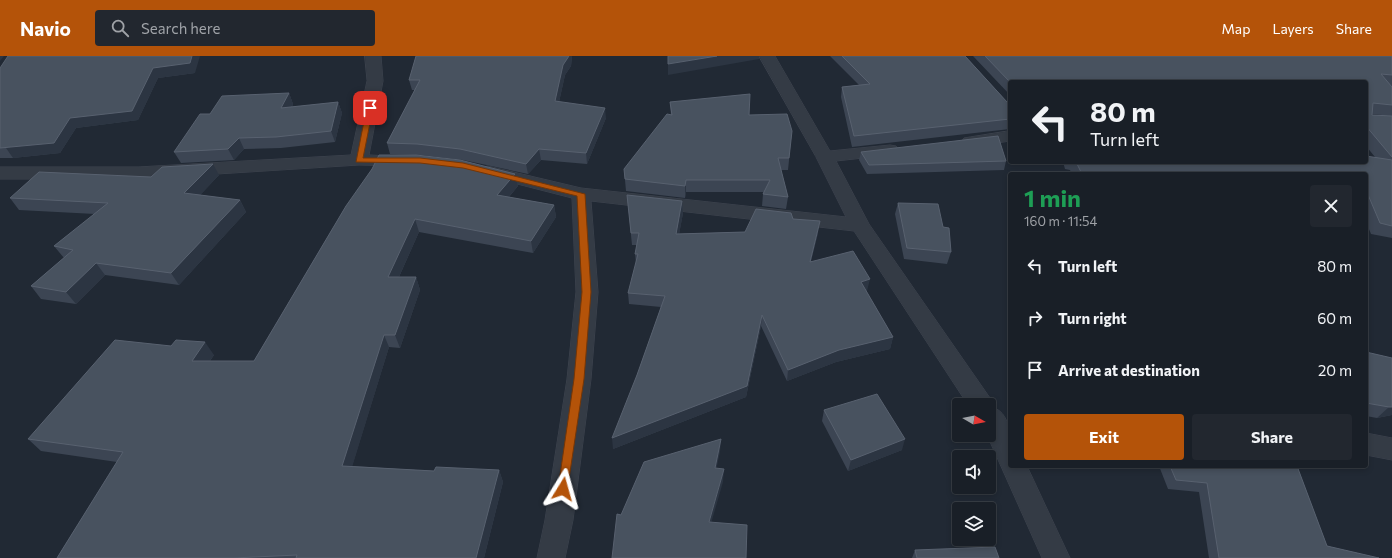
<!DOCTYPE html>
<meta charset="utf-8">
<style>
body{margin:0;font-family:Commissioner,sans-serif;background:#22272f;color:#f1f3f6;height:100vh;display:flex;flex-direction:column;font-size:15px;white-space:nowrap}
*{box-sizing:border-box;margin:0}
p{font-size:13px;color:#9fa2a7}
.icon{flex:none;width:22px;height:22px;fill:none;stroke:currentColor;stroke-width:2;stroke-linecap:round;stroke-linejoin:round}
.map{position:relative;flex:1;overflow:hidden}
.drawer{position:absolute;left:1008px;top:116px;width:360px;height:296px;display:flex;flex-direction:column;background:#191f27;border-radius:4px;box-shadow:0 2px 6px #0003,0 0 0 1px #373d44}
.drawer>*{flex:none}
.top-card{position:absolute;left:1008px;top:24px;width:360px;height:84px;border-radius:4px;box-shadow:0 2px 6px #0003,0 0 0 1px #373d44;background:#191f27;color:#f1f3f6;overflow:hidden}
.needle{width:26px;rotate:99deg}
.controls{position:absolute;left:952px;top:342px;display:grid;gap:8px}
.controls a{display:grid;place-items:center;width:44px;height:44px;border-radius:4px;background:#191f27;box-shadow:0 2px 6px #0003,0 0 0 1px #373d44;font-size:20px}
.pin{position:absolute;display:grid;place-items:center;width:34px;height:34px;color:#fff;margin:-17px;border-radius:8px;box-shadow:0 2px 6px #0006}
.me{position:absolute;width:44px;margin:-22px;rotate:8deg;stroke-linejoin:round;filter:drop-shadow(0 0 3px #0008)}
.turn{display:flex;align-items:center;gap:14px;height:84px;padding:0 16px;font-size:18px}
.turn .icon{width:52px;height:52px;stroke-width:2.5}
.turn b{display:block;font-size:28px;line-height:34px}
.round{display:grid;place-items:center;flex:none;width:42px;height:42px;border-radius:4px;background:#22272f}
.head{display:flex;align-items:center;justify-content:space-between;height:68px;padding:0 16px}
h1{font-size:24px;font-weight:700;line-height:30px;color:#1e9e55}
.action{display:flex;gap:8px;margin-top:auto;padding:8px 16px}
.action a{flex:1;height:46px;border-radius:4px;background:#b45309;color:#fff;font-size:16px;font-weight:700;line-height:46px;text-align:center}
.action a+a{background:#22272f;color:#f1f3f6}
ul{padding:0;list-style:none}
li{display:flex;align-items:center;gap:12px;height:52px;padding:0 16px}
li div{flex:1}
li b{display:block;font-size:15px}
li em{font-style:normal}
header{display:flex;align-items:center;gap:24px;box-sizing:border-box;height:56px;padding:0 20px;background:#b45309;color:#fff}
header strong{font-size:19px}
nav{display:flex;gap:22px;margin-inline-start:auto;font-size:14px}
.search{width:280px;height:36px;background:#22272f;display:flex;align-items:center;gap:10px;box-sizing:border-box;padding:0 14px;border-radius:4px;color:#9fa2a7;font-size:15px}
.map>svg:first-child{display:block}
</style>
<header>
<strong>Navio</strong>
<div class="search"><svg class="icon" aria-label="search" viewBox="0 0 24 24"><circle cx="10" cy="10" r="6"/><path d="M15 15l6 6"/></svg>Search here</div>
<nav><a>Map</a><a>Layers</a><a>Share</a></nav>
</header>
<div class="map">
<svg width="1392" height="502" viewBox="0 0 1392 502">
<rect width="100%" height="100%" fill="#212934"/>
<g fill="none" stroke-linecap="round" stroke-linejoin="round">
<g stroke="#3e444f" stroke-width="1">
<path id="minor" d="M365,0H381L383,25L369,99L412,101L415,105L412,109L406,110L359,109L138,123H0V111H138L351,99L367,25Z
M759,0H775L830,95L890,89L896,90L899,94L896,98L890,99L836,105L869,168L990,342L993,349L992,351C1015,358 1010,392 1010,410H1027L1070,502H1042L987,379H989V349H968L854,175L591,145L598,236L591,323L573,464L565,502H537L545,464L567,323L576,236L572,142L482,119L479,115L482,111L488,110L581,132L846,161L816,101Z
M1010,75V85L970,91L964,90L961,86L964,82L970,81Z
M1366,377L1392,382V404L1366,399Z"/>
</g>
<use href="#minor" fill="#343b45" fill-rule="evenodd"/>
</g>
<path fill="#3c4553" d="M416,0H572L571,10L565,19L559,46L606,62L587,108L541,104L528,118L463,104L420,99L390,98L387,87L415,34H412L409,24Z
M830,0H965L1007,46H1010V73L852,91L841,41L842,31L859,29Z
M973,0H1392V30H1391L1392,31V60L1372,58V59L1392,60V182L1371,178L1366,166V118H1072L1070,114L1065,113L1063,106H1366L1375,101L1366,90V26H1010V39Z
M0,12L195,17L158,22L138,64L76,72L60,97L13,102H0Z
M289,37L293,48L292,51L338,46L342,57L335,86L281,92L244,93L234,104L181,107L174,96L210,58Z
M670,46L749,59L792,75L788,114H781L788,141L786,153L762,150L763,138L764,136H686L685,142L626,135L624,113L671,59Z
M861,96L1006,105L1004,114L867,118L859,104Z
M515,118L518,130L509,141L554,149L556,161L533,197L419,176L399,221H416L420,234L400,292L389,291L352,410L434,415L499,414L503,426L484,502H57L117,406L41,395L28,383L171,290L214,299L210,305H254L346,150Z
M219,119L200,139L240,144L246,156L179,229L105,219L76,248L41,243L31,230L64,202L54,190L95,158L19,154L10,142L151,121Z
M627,139L682,145L683,157L679,178L745,176L793,163L818,177L811,205L867,235H866L893,281L890,293L836,306L787,325L761,270L746,341L613,393L637,319L661,251L629,248L628,237L636,207L635,198L637,189H632Z
M898,147L943,171L951,196L947,208L904,203L895,158Z
M1366,296L1392,302V359L1377,362L1366,360Z
M824,354L902,394L848,415L822,365Z
M1159,410H1297L1327,490L1379,502H1209L1199,436L1168,433Z
M915,494L999,502H912Z"/>
<path fill="#2c3542" d="M0,0H4L0,5Z
M192,0H200L195,17L158,22L138,64L76,72L60,97L13,102L6,92L70,62L153,12Z
M569,0H572L571,10L565,19L557,55L555,45L563,9Z
M717,0H759V3L668,19V8Z
M289,37L293,48L285,63L281,52Z
M338,46L342,57L335,86L331,75Z
M605,52L606,62L587,108L586,97Z
M239,82L244,93L234,104L228,93Z
M539,93L541,104L528,118L526,108Z
M213,108L219,119L191,149L184,137Z
M515,118L518,130L500,151L497,139Z
M686,124V136L685,142V130Z
M240,144L246,156L179,229L171,217Z
M682,145L683,157L677,190L676,178Z
M554,149L556,161L533,197L531,185Z
M415,163L419,176L393,234L388,221Z
M820,165L818,177L808,217L810,206Z
M96,207L105,219L76,248L66,236Z
M416,221L420,234L400,292L395,279Z
M870,223L867,235L858,238L861,226Z
M762,259L761,270L746,341L613,393L612,382Z
M384,279L389,291L349,421L342,410Z
M893,281L890,293L836,306L787,325L788,314L839,294Z
M205,286L214,299L201,317L192,305Z
M1389,351H1392V359L1377,362Z
M721,383L720,396L714,424L715,412Z
M905,383L902,394L848,415L851,404Z
M724,413L723,426L708,478L709,466Z
M499,414L503,426L484,502H476Z"/>
<path fill="#48525f" stroke="#58616f" d="M8,0H192L190,7L153,12L132,55L70,62L54,87L0,92V12Z
M416,0H569L563,9L555,45L605,52L586,97L539,93L526,108L460,93L417,88L387,87L420,24H409Z
M668,0H717L668,8Z
M842,0H965L1007,46H1010V63L854,80L842,31L870,28Z
M985,0H1392V19L1381,18L1392,31V49L1373,47L1372,59L1392,60V101L1366,70V26H1010Z
M289,37L281,52L338,46L331,75L276,81L239,82L228,93L174,96L200,58H210L222,40Z
M750,38L749,59L787,58L792,75L789,102H778L788,141L763,138L770,124H686L685,130L625,123L624,113L667,58L672,59L670,46Z
M998,80L1006,105L869,109L861,96Z
M379,99H416L460,104L515,118L497,139L554,149L531,185L415,163L388,221H416L395,279H384L342,410L434,415L436,411L499,414L476,502H296L297,499L233,502H57L123,396L28,383L115,284L171,290L176,284L205,286L192,305H254L346,150L372,113Z
M1366,100L1392,104V170L1380,167L1366,134V118H1256L1245,117V118H1082L1076,106H1366Z
M213,108L184,137L240,144L171,217L96,207L66,236L31,230L73,194L54,190L108,147L10,142L39,116L151,121L162,111Z
M627,139L682,145L676,178L745,176L756,153L791,157L793,163L820,165L810,206L853,195L870,223L861,226L893,281L839,294L788,314L762,259L747,330L612,382L637,319L665,240L628,237L638,198H635L639,177H631Z
M898,147L938,148L943,171L949,172L951,196L907,192Z
M1366,296L1392,302V351H1389L1366,347Z
M877,338L905,383L851,404L824,354Z
M721,383L715,412L724,413L709,466L747,469L746,502H612L617,458L621,459L644,406Z
M1170,410H1297L1327,490L1379,502H1219L1207,427L1176,424Z
M995,491L999,502H917L915,494Z"/>
<path fill="#b45309" stroke="#753606" d="M367,50L373,52L363,102H420L463,107L585,138L591,236L584,323L567,436L563,438L559,436L558,433L574,323L582,236L577,140L463,112L420,107L356,106Z"/>
</svg>
<div class="controls">
<a><svg class="needle" viewBox="-14 -14 28 28"><path d="M0-13l5 13h-10z" fill="#e53935"/><path d="M0 13l5-13h-10z" fill="#9fa2a7"/></svg></a>
<a><svg class="icon" aria-label="sound" viewBox="0 0 24 24"><path d="M4 9h4l5-4v14l-5-4H4zM17 9q2 3 0 6"/></svg></a>
<a><svg class="icon" aria-label="layers" viewBox="0 0 24 24"><path d="M12 4l9 5-9 5-9-5zM3 14l9 5 9-5"/></svg></a>
</div>
<div class="pin" style="left:370px;top:52px;background:#d93025"><svg class="icon" aria-label="arrive" viewBox="0 0 24 24"><path d="M6 21V4h12l-3 4 3 4H6"/></svg></div>
<svg class="me" style="left:563px;top:433px" viewBox="-20 -20 40 40"><path d="M0-17L14 15 0 8-14 15z" fill="#b45309" stroke="#fff" stroke-width="4"/></svg>
<div class="top-card">
<div class="turn"><svg class="icon" aria-label="left" viewBox="0 0 24 24"><path d="M17 20v-9H6M10 6l-5 5 5 5"/></svg><div><b>80 m</b>Turn left</div></div>
</div>
<section class="drawer">
<div class="head"><div><h1>1 min</h1><p>160 m · 11:54</p></div><a class="round"><svg class="icon" aria-label="close" viewBox="0 0 24 24"><path d="M6 6l12 12M18 6L6 18"/></svg></a></div>
<ul>
<li><svg class="icon" aria-label="left" viewBox="0 0 24 24"><path d="M17 20v-9H6M10 6l-5 5 5 5"/></svg><div><b>Turn left</b></div><em>80 m</em></li>
<li><svg class="icon" aria-label="right" viewBox="0 0 24 24"><path d="M7 20v-9h11M14 6l5 5-5 5"/></svg><div><b>Turn right</b></div><em>60 m</em></li>
<li><svg class="icon" aria-label="arrive" viewBox="0 0 24 24"><path d="M6 21V4h12l-3 4 3 4H6"/></svg><div><b>Arrive at destination</b></div><em>20 m</em></li>
</ul>
<div class="action"><a>Exit</a><a>Share</a></div>
</section>
</div>
